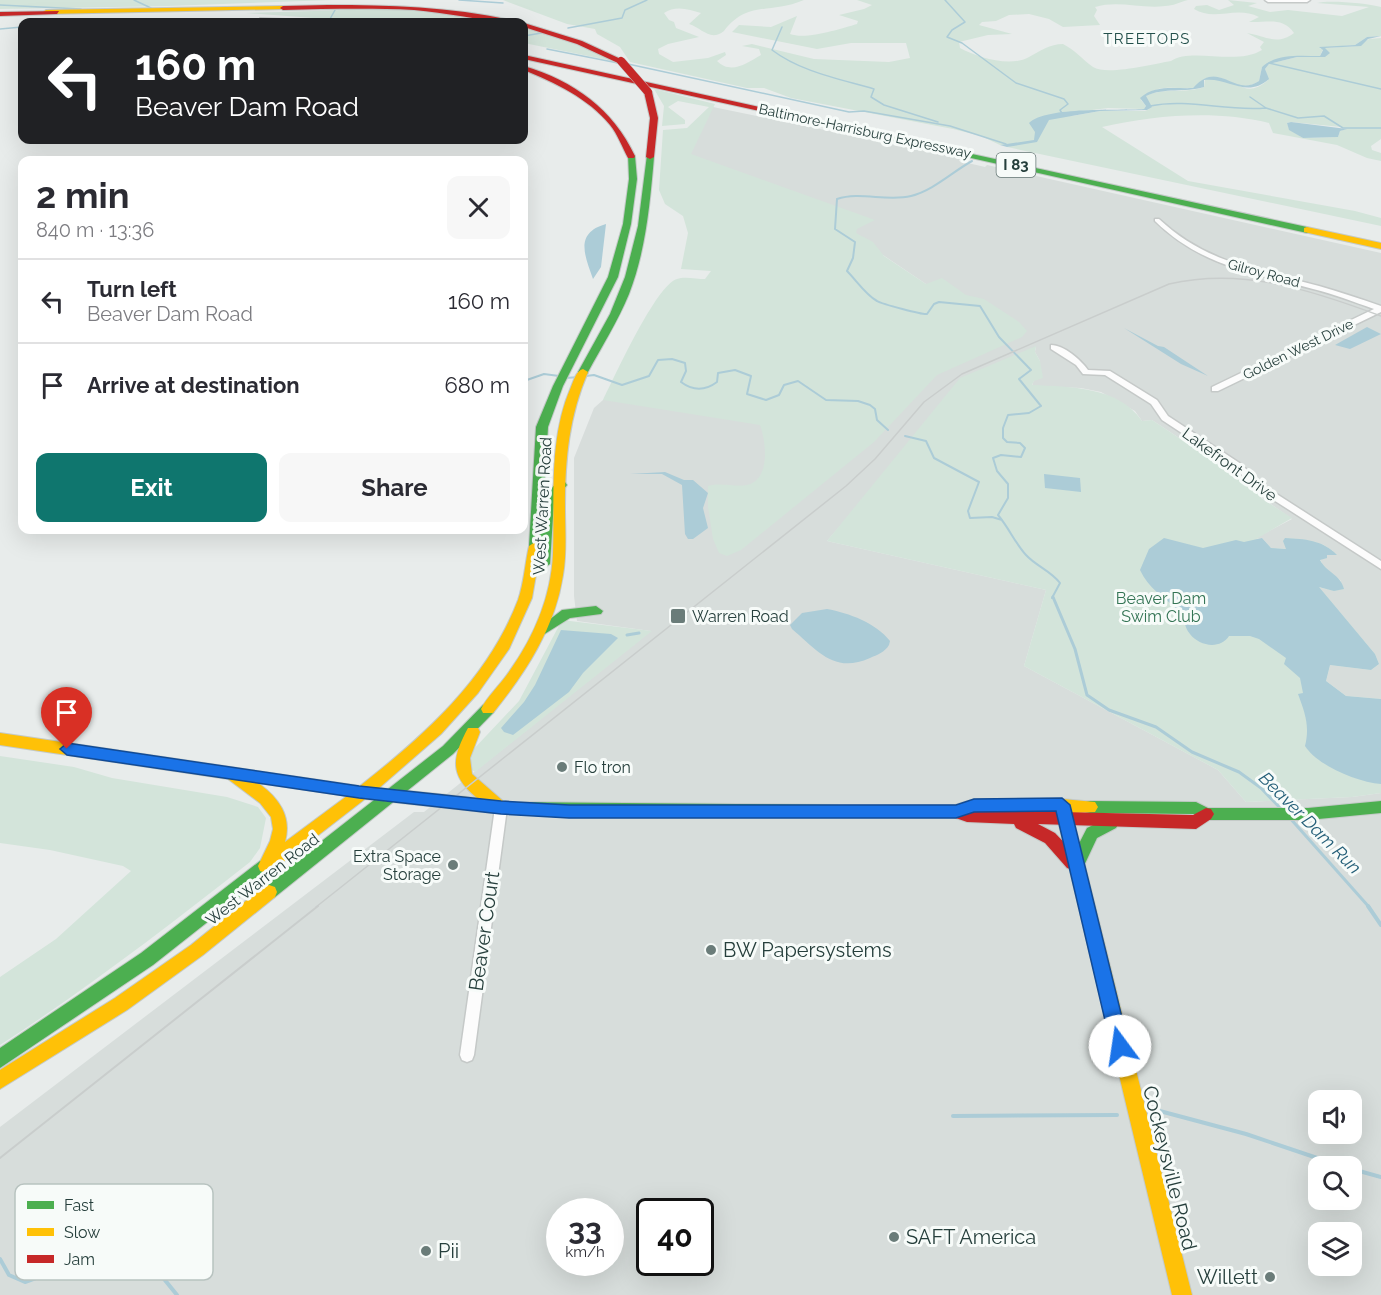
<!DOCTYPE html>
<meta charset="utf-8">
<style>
body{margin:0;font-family:Raleway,sans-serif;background:#f7f7f7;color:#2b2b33;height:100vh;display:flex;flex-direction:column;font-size:22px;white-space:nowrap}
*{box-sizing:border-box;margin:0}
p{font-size:20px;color:#7c7c81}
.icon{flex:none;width:33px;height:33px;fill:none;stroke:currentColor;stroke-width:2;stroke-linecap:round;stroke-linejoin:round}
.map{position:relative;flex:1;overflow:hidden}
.side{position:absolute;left:18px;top:156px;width:510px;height:378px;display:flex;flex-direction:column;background:#fff;border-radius:12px;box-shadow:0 6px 24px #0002}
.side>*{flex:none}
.hud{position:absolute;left:18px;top:18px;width:510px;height:126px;border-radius:12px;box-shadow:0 6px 24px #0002;background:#202124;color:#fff;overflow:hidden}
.controls{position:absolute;left:1308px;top:1090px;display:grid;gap:12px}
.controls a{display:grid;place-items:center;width:54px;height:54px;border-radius:12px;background:#fff;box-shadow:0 6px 24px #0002;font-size:30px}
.speed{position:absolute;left:546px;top:1198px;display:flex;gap:12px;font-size:30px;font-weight:700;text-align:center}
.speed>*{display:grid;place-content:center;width:78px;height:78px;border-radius:50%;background:#fff;box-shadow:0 6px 24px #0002;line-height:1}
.speed small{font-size:15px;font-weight:400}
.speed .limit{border:3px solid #111;border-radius:9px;background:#fff;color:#111}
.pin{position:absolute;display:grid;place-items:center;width:51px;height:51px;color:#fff;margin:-62px -26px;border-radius:50% 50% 50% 0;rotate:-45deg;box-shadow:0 0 6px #0007}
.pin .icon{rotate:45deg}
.me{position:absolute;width:66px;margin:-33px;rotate:346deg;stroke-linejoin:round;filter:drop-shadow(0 0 4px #0008)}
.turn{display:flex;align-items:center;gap:21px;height:126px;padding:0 18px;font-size:27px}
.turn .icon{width:78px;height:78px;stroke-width:2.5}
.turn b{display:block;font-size:42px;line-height:51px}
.round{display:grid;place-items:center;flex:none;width:63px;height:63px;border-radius:12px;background:#f7f7f7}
.head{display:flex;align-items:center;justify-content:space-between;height:102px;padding:0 18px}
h1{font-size:36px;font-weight:700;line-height:45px}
.button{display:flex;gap:12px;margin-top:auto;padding:12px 18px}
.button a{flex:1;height:69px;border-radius:12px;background:#0f766e;color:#fff;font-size:24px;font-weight:700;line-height:69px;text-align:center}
.button a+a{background:#f7f7f7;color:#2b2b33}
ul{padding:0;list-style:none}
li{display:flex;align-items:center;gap:18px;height:84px;padding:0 18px;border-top:2px solid #e1e1e2}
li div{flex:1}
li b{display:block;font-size:22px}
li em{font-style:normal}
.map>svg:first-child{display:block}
</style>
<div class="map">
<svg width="1381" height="1295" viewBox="0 0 1381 1295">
<rect width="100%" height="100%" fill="#e8eceb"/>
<path fill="#d7dddb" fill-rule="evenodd" d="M713,107L960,158L959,161L985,167L987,165L1381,253V699L1346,696L1326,681L1330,665L1371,670L1379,664L1375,654L1318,587L1327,589L1341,581L1323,566L1320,559L1333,551L1322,544L1287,549L1271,548L1262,538L1254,539L1292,519L1261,497L1264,494L1152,420L1142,421L1135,411L1101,392L1081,388L1032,386L1040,361L1035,352L1036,347L864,498L827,541L1046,590L1024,666L1218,770L1246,802L1352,797L1381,793V1295H0V1127L414,812H424L651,631L577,621L574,596V458L594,408L603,400L926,284L840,226L679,158ZM1318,1101H1352V1134H1318ZM1318,1167H1352V1200H1318ZM560,1212H610V1263H560ZM650,1212H700V1263H650ZM1318,1233H1352V1266H1318Z"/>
<path fill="#d3e4da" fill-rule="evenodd" d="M0,0H333L168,6L0,9Z
M486,0H804C768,15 748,0 724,31C710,42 702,28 689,24L701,13C689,9 675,5 664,13L669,20L674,22L676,28L699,37L668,44L658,49L659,54L673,62L708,58L725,52L726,55L717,61C731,75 747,63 761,55L759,49L742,46L752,44L814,59L889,62L910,58L906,43H851L817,49L732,32L739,25L771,27L797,16L790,34C806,40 840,29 857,24L858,21L839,15L864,9L872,5L857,0H1188C1180,2 1173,6 1165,6C1141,9 1118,0 1095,7L1097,10L1094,16L1100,25L1063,27L1049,19L1029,14L1009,15L996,21L982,22L979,25L1012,34L988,35L959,42L960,48C977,57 1010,68 1029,57C1040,51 1050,44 1063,44C1075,50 1082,59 1093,67C1107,76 1152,64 1171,61C1192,47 1236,66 1262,50L1260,47L1264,42L1247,33C1266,36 1277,46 1294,33C1283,16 1266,23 1249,22L1259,17C1236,5 1215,22 1194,9L1196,6L1207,5L1219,10L1234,5L1228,0L1257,3L1248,6L1270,12L1288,10L1342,16L1369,7L1317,3C1329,0 1366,3 1381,7V36L1367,37L1355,45L1319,48L1323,49L1320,56C1299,56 1281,55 1262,67L1259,81C1232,99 1222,58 1193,88C1173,89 1155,83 1141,100L1146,106L1144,109L1108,108L1068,113L1072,116L1100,111H1145L1149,109L1145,96C1165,87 1185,94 1204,87L1205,79C1211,79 1218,77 1224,80C1242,86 1250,96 1268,80L1265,69L1269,64L1297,57H1320L1325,48L1357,46L1369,39L1381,38V139L1371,146L1372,150L1381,153V161L1367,158L1337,145L1273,133L1269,123C1216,110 1155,115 1102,127L1188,181L1355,211L1381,218V226L1007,147L1016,144L1000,145L981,136L953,129L791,98L764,88H747L630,62L620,47L597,34L595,29L567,24L503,0ZM1291,122L1341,127L1346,129L1340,131L1338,137L1303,138L1289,129L1287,123Z
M417,8L523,22H366L246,13Z
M524,23L618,62L524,43Z
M654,89L715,104L691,154L875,220L857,229L856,233L873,242L884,256L926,284L942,278L966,295L984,299L1019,322L1027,331L1022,337L937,375L874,442L741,550L727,556L719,553L713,539L708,507V486C721,482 734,487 747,485C771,480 766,441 760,425L603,400C615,376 656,285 677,279C684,276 697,279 705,279L711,271L681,269L688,233L683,216L665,204L659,190L663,130L687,128L709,107L678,101L668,107L685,120V124L662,126L664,106Z
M1036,346L1035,352L1040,361L1043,378L1034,381L1032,385C1070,387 1118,386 1142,421L1152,420L1265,495L1261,498L1292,518L1256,539L1262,538L1271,548L1286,549L1283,541L1285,538C1304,539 1323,540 1337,555H1327V558L1320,560C1326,572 1341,576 1344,589L1334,591L1319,587L1375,654L1379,664L1371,670L1330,665L1326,681L1346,696L1381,699V793L1352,797L1246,802L1218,770L1024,666L1046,590L827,541L960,378Z
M562,620L652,631L475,772L468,767L470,753L519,701Z
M0,756L74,767L112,778L227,797L258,807L266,818L260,848L250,862C168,926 87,989 0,1045V977L56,939L131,871L123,866L50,850L0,843Z"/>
<path fill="#acccd7" d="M1381,36L1368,39L1361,46L1325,48L1330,53L1325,57H1297L1269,64L1265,69L1269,79C1246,99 1229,77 1204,80V87C1184,93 1165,87 1146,96L1152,107L1147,110L1100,111L1049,120L1037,142L1007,147L1000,145L1034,140L1035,132L1029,123C1047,106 1119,111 1144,109L1146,106L1140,98C1155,84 1175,89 1193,88C1220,58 1233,98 1259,81L1262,67C1277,53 1301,56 1320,56L1323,50L1319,47L1355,45L1367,37Z
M1291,122L1347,129L1340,131L1338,137L1303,138L1289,130L1287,123Z
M606,224L601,267L593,279C585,256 574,233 606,224Z
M1367,327L1381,334L1350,349L1335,345Z
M1124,328L1158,346L1164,347L1208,376L1181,364Z
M665,472L684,480H693L708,493L703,508L708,528L693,539H688L685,534L682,485L662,474H630Z
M1044,474L1080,478L1081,492L1045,488Z
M1164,538L1203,548L1236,540L1244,542L1262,538L1271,548L1286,549L1283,541L1285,538C1304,539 1323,540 1337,555H1327V558L1320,560C1326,572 1341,575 1344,589L1334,591L1319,587L1375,654L1379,664L1371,670L1330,665L1326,681L1346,696L1381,699V784C1357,782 1318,766 1305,746C1310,726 1305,713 1298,694L1303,693L1300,678L1284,664L1286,658L1259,639L1250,636H1229C1220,650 1199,646 1190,634C1183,626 1186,618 1178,610C1164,597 1148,588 1140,570L1149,549Z
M827,609C849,613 876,623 890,641L889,645C885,652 877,655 870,658C834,674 818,651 792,629L790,625L802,613Z
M561,630L611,634L618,638L583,673L569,692L513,735L504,732L501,728L524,702L535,685Z"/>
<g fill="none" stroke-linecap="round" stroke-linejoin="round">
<path stroke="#acccd7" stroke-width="1.5" d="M134,0L151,8
M459,0L503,3
M945,0L965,22L952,30L947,37L962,43L1016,83L1064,99L1068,104L1060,110L1063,115
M0,5L81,9
M330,19L335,10
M782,27L772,50C801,72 840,79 874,89L871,97L884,105L938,122
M568,28L622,18L625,10L647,0
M0,29L22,27
M524,36L547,32
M547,49L618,63
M1269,63L1381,89
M628,64L849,112L864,111L950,126
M1250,97L1266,108L1298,118L1324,116L1343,128H1381
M1150,106C1189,98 1227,112 1266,108
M950,126L1006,144"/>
<path stroke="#acccd7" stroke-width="2" d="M972,161C952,172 934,190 911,196C887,202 860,191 837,199L835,229L855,242L853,258L847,271C856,280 866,295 877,301C882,304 923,315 927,314L934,304L939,302L980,306L999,337L1031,370L1019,379L1041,406L1029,413L1008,415L1003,428V438L1007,442L1020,443L1025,448L1021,457L1001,455L993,458L997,471L1008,484V498L998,515C1009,528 1015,543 1026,555C1036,566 1051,571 1060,583L1052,598
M586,376L594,375L622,385L649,376L658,360L672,359L685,363L686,371L681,382C693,391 705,391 717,382L718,373L735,370L751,376L747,394L766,400L779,395L784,385L798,381L826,400L858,401L870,405L875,409L877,420L888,430
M565,378L580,377
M524,381L544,374L559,376
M905,436L926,441L934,458L979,482L968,511L970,518L992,517L1002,520"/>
<path stroke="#acccd7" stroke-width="3" d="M1053,597L1075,649L1087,695L1109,710L1156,727L1192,752L1239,772L1261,788L1283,811
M627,635L639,633
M1289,817L1369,907"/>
<path stroke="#acccd7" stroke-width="4" d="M1368,906L1381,925
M1156,1110L1246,1134L1344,1167
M953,1116L1117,1115
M1352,1169L1381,1177
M0,1259L9,1275L25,1282L44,1275L58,1262L79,1257L151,1269L160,1274L177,1295"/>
<g stroke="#c5c9c8" stroke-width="3">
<path id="street" d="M1265,0H1310L1307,2H1268Z
M1155,219H1159C1206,263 1259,270 1319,286C1340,292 1361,299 1381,306V312L1218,391H1212V387L1374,309C1354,302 1334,294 1313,289C1253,273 1201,266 1155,221Z
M1051,345C1064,345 1081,360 1088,370L1110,371L1157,400L1168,416L1241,464L1261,484L1381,561V569L1255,488L1235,468L1162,420L1151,404L1105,375L1083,374L1076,365L1051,349Z
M501,803L505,804L507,808L474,1055L472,1060L467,1062L462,1060L460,1055L495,808L497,804Z"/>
</g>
<g stroke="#c4cac8" stroke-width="2">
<path id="fast" d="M852,128L1307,227L1312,230L1307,233L855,132L851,130Z
M628,154L635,156L637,179L631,224L618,277L563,386L548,427L544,497L557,482H565L567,485L554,501L550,564L544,568L538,564L539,549H531L529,546L536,427L553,386L608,277L623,224L629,179Z
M647,155L654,157C650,203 646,250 629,294C618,321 602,346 588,372L587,374H579L578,372L610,314L625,277L638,226Z
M596,606L603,611L601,614L570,618L543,635L536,630L562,610Z
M488,703L493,705L495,709L493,713L453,754L275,897L269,899L263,897L261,892L263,887L443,746L483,705Z
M1090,801L1196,802L1208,808H1308L1381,801V813L1308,820H1206L1194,814L1090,813L1085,812L1082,807L1085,802Z
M512,802L841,805L846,806L849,811L846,816L841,817L512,814L507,813L504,808L507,803Z
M1111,816L1116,818L1119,823L1116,828L1097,838L1082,870L1076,872L1070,870L1068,865L1087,828Z
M266,859L272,861L274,866L272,871L153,965L0,1068V1048L141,953L260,861Z"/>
</g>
<g stroke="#c4cac8" stroke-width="2">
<path id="slow" d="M283,6L285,9L46,14L43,12L46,10Z
M260,18L311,20L314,22L262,21Z
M1307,227L1381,243V249L1304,232V228Z
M583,369L588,372C569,416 565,459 565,507C565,529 567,553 563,575C555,628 526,672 493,713H483L481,709C487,697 498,687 506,676C532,641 551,599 553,554C555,498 548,440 571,387C574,380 576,371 583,369Z
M535,542L541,546L532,598L509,649L478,693L441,734L379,788L477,798C449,775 452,758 468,728H478L480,732L470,758L472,774L503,801L517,803L520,808L517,813L501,814L365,799L272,871L266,873L260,871L258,866L270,841L273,829L271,817L260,803L228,779L0,745V733L360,786C425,735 488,679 518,600C524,583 525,563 529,546ZM258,783L347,796L285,842C292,816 279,798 258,783Z
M974,799H1062L1095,802L1098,807L1095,812L1072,813L1192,1295H1172L1056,813L974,811L955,817H841L836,816L833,811L836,806L841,805H955Z
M269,885L275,887L277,892L275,897L203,955L127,1010L0,1089V1070L115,998L191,945L263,887Z"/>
</g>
<g stroke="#c4cac8" stroke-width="2">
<path id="jam" d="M328,5C393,5 457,7 520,22C485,22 449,13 414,10C370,8 327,9 283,10L280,8L283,6Z
M59,11L57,14L0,16V12Z
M524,23L582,41L625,61L618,63L577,44L524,27Z
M524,55L855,128L859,130L855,132L524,59Z
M524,66C574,81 613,109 635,156L634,158H628C622,147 618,135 610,125C588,98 555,83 524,70Z
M648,90L652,92L658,118L654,157L650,159L646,157L650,118L644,92Z
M955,805L968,810L1193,815L1206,808L1211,809L1214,814L1211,819L1196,829L1038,824L1055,833L1079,858L1081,863L1079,868L1073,870L1067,868L1045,843L1016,828L1014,824L967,822L950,816L947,811L950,806Z"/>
</g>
<use href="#street" fill="#fcfcfc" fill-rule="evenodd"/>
<use href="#fast" fill="#4caf50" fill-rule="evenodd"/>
<use href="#slow" fill="#ffc107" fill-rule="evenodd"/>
<use href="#jam" fill="#c62828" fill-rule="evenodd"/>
<path stroke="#c9cdcc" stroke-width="1.5" d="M316,907L846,486L875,459L924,402L962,374L1169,284C1243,267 1311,290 1381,316"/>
<path stroke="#c9cdcc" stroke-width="2" d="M0,1158L318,906"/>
<g stroke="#c3cac9" stroke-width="9" stroke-linecap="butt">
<path id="jam-bridge" d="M621,61L648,92"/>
</g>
<use href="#jam-bridge" stroke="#c62828" stroke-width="8"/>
</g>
<path fill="#1a73e8" stroke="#114b97" stroke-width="1.5" d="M67,743L359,786L501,801L569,805H956L974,799L1062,798L1070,805L1129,1046L1126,1052L1120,1055L1113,1052L1111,1046L1056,811L974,812L956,818H569L501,814L359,798L67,755L60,749Z"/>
<g fill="#6a7c79" stroke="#f7fbf9" stroke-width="2">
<rect x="670" y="608" width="16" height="16" rx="3"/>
<circle cx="562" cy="767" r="6"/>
<circle cx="453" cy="865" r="6"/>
<circle cx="711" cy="950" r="6"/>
<circle cx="894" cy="1237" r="6"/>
<circle cx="426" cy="1251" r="6"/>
<circle cx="1270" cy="1277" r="6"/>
</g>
<g text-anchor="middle" stroke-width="6" stroke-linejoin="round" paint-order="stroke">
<g font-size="14" fill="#263f3c" stroke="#f7fbf9">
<text transform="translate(865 131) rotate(12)" y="5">Baltimore-Harrisburg Expressway</text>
<text transform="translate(1264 273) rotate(15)" y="5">Gilroy Road</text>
<text transform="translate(1298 349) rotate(-26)" y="5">Golden West Drive</text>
</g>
<g font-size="15" letter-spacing="1.5" fill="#23504b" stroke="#f7fbf9">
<text x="1147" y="44">TREETOPS</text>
</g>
<rect fill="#f7fbf9" stroke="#657775" stroke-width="1.5" x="996.5" y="153" width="39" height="24" rx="4.5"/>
<g font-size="15" font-weight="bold" fill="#263f3c">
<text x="1016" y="170">I 83</text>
</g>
<g font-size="16" fill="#263f3c" stroke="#f7fbf9">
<text transform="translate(1230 464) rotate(36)" y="6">Lakefront Drive</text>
<text transform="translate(542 506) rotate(-87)" y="6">West Warren Road</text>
<text transform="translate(262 879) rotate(-38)" y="6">West Warren Road</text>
</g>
<g font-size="16" fill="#337454" stroke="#f7fbf9">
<text x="1161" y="604">Beaver Dam<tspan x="1161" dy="18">Swim Club</tspan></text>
</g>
<g font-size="16" fill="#263f3c" stroke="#f7fbf9" text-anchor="start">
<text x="692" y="622">Warren Road</text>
<text x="574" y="773">Flo tron</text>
<text x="441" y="862" text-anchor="end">Extra Space<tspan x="441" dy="18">Storage</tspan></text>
</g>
<g font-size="18" font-style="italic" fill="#245f78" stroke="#f7fbf9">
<text transform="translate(1310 823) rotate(45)" y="6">Beaver Dam Run</text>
</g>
<g font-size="20" fill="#263f3c" stroke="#f7fbf9">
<text transform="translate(484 931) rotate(-82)" y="7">Beaver Court</text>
<text transform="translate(1170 1168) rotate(76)" y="7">Cockeysville Road</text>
</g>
<g font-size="20" fill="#263f3c" stroke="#f7fbf9" text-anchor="start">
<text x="723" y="957">BW Papersystems</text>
<text x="906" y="1244">SAFT America</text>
<text x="438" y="1258">Pii</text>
<text x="1258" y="1284" text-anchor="end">Willett</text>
</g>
</g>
<rect x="15" y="1184" width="198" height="96" rx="9" fill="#f7fbf9" stroke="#b8c3c0" stroke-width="1.5"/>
<rect x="27" y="1201" width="27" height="8" fill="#4caf50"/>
<rect x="27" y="1228" width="27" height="8" fill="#ffc107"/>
<rect x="27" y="1255" width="27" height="8" fill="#c62828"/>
<g font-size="16" fill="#263f3c">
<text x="64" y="1211">Fast</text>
<text x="64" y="1238">Slow</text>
<text x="64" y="1265">Jam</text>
</g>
</svg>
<div class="controls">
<a><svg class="icon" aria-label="sound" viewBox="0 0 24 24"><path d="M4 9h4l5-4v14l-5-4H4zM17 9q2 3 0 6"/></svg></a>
<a><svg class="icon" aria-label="search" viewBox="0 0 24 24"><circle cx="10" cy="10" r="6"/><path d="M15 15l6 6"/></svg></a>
<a><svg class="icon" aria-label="layers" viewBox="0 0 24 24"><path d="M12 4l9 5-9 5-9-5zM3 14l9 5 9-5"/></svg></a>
</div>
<div class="speed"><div>33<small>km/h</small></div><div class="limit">40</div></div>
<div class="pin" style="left:67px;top:749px;background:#d93025"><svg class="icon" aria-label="arrive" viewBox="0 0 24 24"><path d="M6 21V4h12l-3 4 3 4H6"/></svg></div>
<svg class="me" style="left:1120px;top:1046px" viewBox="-20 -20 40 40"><circle r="19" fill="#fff"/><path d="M0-13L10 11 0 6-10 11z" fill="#1a73e8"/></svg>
<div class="hud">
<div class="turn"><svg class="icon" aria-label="left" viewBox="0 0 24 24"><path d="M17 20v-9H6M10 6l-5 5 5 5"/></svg><div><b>160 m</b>Beaver Dam Road</div></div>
</div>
<section class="side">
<div class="head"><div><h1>2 min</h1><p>840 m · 13:36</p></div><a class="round"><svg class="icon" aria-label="close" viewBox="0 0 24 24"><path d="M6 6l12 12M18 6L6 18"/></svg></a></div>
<ul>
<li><svg class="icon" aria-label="left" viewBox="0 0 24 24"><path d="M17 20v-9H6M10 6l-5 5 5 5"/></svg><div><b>Turn left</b><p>Beaver Dam Road</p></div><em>160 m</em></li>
<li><svg class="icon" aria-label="arrive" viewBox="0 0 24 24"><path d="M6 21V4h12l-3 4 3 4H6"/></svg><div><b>Arrive at destination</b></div><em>680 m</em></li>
</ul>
<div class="button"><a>Exit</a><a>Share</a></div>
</section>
</div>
